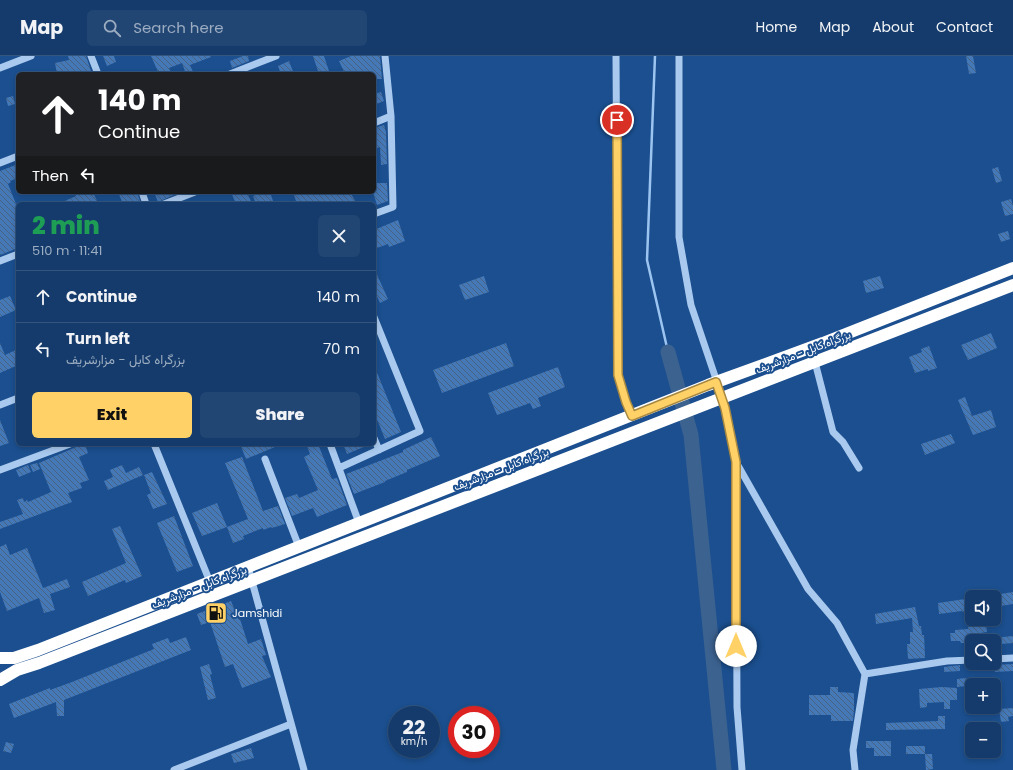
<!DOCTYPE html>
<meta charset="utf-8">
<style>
body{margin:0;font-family:Poppins,Vazirmatn,sans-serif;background:#214673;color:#f1f3f6;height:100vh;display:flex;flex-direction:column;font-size:15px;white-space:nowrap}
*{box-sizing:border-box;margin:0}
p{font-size:13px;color:#9dadc1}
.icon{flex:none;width:22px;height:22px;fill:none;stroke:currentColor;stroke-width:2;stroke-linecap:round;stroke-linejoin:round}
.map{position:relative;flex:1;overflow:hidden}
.details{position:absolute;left:16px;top:146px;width:360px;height:244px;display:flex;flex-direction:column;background:#143b6b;border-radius:6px;box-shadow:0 2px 6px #0003,0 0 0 1px #33557e}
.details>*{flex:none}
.hud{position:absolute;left:16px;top:16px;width:360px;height:122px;border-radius:6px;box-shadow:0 2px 6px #0003,0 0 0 1px #33557e;background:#202124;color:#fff;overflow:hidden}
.controls{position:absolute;left:965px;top:534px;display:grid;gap:8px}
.controls a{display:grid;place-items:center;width:36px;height:36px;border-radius:6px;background:#143b6b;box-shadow:0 2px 6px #0003,0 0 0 1px #33557e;font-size:20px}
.speed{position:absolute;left:388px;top:650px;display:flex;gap:8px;font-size:20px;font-weight:700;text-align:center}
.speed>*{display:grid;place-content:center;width:52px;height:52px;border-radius:50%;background:#143b6b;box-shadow:0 2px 6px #0003,0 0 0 1px #33557e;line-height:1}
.speed small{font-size:10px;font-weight:400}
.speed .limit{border:6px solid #d22;background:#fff;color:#111}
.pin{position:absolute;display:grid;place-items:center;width:34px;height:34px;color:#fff;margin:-17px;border:2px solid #fff;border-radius:50%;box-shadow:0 1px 4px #0007}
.me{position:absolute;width:44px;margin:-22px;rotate:0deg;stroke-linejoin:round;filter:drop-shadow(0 0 3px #0008)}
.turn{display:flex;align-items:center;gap:14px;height:84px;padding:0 16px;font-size:18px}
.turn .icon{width:52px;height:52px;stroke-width:2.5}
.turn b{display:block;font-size:28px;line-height:34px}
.then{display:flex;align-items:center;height:38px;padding:0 16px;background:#0003;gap:8px;font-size:15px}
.round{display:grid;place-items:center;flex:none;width:42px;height:42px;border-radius:6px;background:#214673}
.headline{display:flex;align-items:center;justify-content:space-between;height:68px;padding:0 16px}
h1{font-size:24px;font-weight:800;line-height:30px;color:#1e9e55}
.action{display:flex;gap:8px;margin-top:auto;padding:8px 16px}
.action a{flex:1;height:46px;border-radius:6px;background:#ffd166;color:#111;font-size:16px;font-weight:800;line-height:46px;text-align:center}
.action a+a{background:#214673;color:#f1f3f6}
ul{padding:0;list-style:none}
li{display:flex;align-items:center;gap:12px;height:52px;padding:0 16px;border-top:1px solid #33557e}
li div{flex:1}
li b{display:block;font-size:15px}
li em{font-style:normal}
header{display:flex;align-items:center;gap:24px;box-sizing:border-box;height:56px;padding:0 20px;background:#143b6b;border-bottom:1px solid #33557e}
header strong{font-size:19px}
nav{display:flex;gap:22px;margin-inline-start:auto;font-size:14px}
.search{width:280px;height:36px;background:#214673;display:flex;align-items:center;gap:10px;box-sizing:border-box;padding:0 14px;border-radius:6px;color:#9dadc1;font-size:15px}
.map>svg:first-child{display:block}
</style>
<header>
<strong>Map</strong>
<div class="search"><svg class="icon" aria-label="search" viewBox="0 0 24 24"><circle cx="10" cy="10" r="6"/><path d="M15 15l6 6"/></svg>Search here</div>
<nav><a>Home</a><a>Map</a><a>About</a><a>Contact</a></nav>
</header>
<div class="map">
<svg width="1013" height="714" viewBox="0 0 1013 714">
<defs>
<pattern id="building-back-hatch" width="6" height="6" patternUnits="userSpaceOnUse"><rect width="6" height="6" fill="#4478b7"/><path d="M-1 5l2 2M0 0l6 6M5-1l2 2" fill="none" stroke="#486282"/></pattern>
</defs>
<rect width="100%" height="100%" fill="#1b4f8f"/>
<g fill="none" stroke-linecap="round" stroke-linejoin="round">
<path stroke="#9cc4f0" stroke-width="2.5" d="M655,0L647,204L668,296"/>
<path stroke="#3c6290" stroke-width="15" d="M668,296L691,379L724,714"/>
</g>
<path fill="url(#building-back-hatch)" d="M68,0H86L91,15L84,18H57L55,7L69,4Z
M103,0H114L116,6L107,10Z
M151,0H211V1L190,9L194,18H186L182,7L169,12L171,16L165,18H159Z
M243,0H248L249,5L232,12L230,5Z
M313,0H324L330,18H319Z
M351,0H380L382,23H374V18H345L339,5Z
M966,0H973L976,17L969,18Z
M289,5L294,18H281L278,10Z
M381,36L384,45L374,49V38Z
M13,40L15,48L8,50L6,42Z
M384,69L386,76L387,108L381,109L380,91L374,93V72Z
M18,108V122L10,125L11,126L8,128L18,153V192L0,199V115Z
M998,111L1002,125L996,127L992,113Z
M374,127H387L388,145L377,149L373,136H374Z
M74,136H93L97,145L90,148H58L76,140Z
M118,136H137L140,145L123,148Z
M154,136H181L158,146Z
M231,136H247L252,148H236Z
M263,136H270L274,148H256L253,140Z
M293,136H350L357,148H297Z
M1011,143L1013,150V158L1005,160L1001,146Z
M398,164L405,185L389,191L388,188L374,193V174Z
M1008,175L1010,183L1001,186L998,178Z
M374,212L388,243L380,247L374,234Z
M484,220L489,236L465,244L459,229Z
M880,220L884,232L866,237L863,225Z
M10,240L16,254L0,261V244Z
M991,277L997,292L968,304L961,289Z
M0,287L5,299L18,293V309L0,317Z
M506,287L514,310L442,337L433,314Z
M929,290L937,312L928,315V313L915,317L909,301L922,296L921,293Z
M374,309L401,376L385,383L374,356Z
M558,311L565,331L538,342L541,350L533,353L530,347L497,359L488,337Z
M965,341L972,360L991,354L996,371L973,379L958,344Z
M0,364L9,387L0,390Z
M951,378L955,387L925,399L921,388Z
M431,381L440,400L407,414V416L385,425V426L354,438L346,418L403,396V394Z
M83,388H85L88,397L79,401L89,424L80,427L82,432L68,437L72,446L0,473V466L23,458L17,444L23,442L24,446L27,444L28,446L51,436L39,407Z
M240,388H282L246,403Z
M306,388H318L332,423L337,422L347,449L317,461L313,452L292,460L285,442L297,438L299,442L318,434L304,401L310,398Z
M343,388H371L347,398Z
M242,401L263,455L278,450L285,468L272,472L271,471L263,474V472L243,480L244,483L233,487L227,471L248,463L225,407Z
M37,407L40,413L33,416L30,409Z
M28,409L31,416L19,421L16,414Z
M122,409L126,417L139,411L143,419L108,434L104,425L113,421L110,414Z
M152,416L167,448L153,453L147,439L151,437L144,419Z
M217,447L227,471L202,480L192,457Z
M174,460L193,510L177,516L157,467Z
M120,470L142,520L126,527L125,524L88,540L82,526L126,507L112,473Z
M6,488L10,499L27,492L43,532L67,523L70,531L50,538L55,554L44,557L39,542L7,555L0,536V491Z
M1013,536V548L994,551V539Z
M972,542V555L963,556L962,555L939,558L938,547Z
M231,545L239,564L240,563L248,588L261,583L266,599L262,600L271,621L242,632L233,608L225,611L210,566L201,569L197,558Z
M915,551L919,570H921L922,579H924L925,600V602L908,603L907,588H910V576H913L912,562L876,568L875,558Z
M986,568L987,576L967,579L968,587H961L960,585H951L950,577H955V574L968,573V571Z
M1013,580V587L1001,588V590L994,591V582Z
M186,581L191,594L64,644V660H57L56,646L14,662L9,648L50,632V634L72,626L154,593L152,588L168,582L170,587Z
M209,608L212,618L210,619L216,642L208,644L200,611Z
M1013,608V615L995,616L994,609Z
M960,609V615L944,616V611Z
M966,622L967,630L957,631V623Z
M830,631H838V636L854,637V654L853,665H831V659H809V639H830Z
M942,631L957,632V644H950V653H944V646L927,647V651L920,652L919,633Z
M1013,652V660L1008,661L1009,665L1001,666L999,653Z
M938,660H945V673L886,674V667L938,665Z
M866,685H891V700H874V692H866Z
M6,686L14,688L11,697L3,695Z
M906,690H925V698H906Z
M251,692L254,702L234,707L231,698Z
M925,698H932L933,713L926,714Z"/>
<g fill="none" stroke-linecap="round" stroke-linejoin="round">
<path stroke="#a9c9ee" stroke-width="7" d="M91,0L98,18
M616,0L618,319L626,346L632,360
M679,0V181L691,249L722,341L736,406L808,533L837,567L865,618L853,694L855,714
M0,12L31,0
M230,18L276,0
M374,67L391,60
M0,107L18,100
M142,136L146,148
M164,148L195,136
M374,158L393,151L391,60L385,0
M0,205L18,198
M815,306L833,376L843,386L859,412
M0,349L18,342
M374,382L379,394
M154,388L210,526
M330,388L359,467
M265,403L299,491
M736,406L737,651L742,714
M339,412L420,375L374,261
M0,414L70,388
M248,511L304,714
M994,603L1013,602
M865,618L947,605L972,604
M174,714L291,668"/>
<path stroke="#fff" stroke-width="12" d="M0,602H14L38,594L708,329L823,287L1013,212
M0,624L17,614L39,607L1013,229"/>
</g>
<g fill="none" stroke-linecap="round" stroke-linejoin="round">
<g stroke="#a68842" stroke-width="10">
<path id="route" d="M617,64L618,319L626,346L632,360L716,326L725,352L736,406V590"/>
</g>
<use href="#route" stroke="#ffd166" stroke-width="7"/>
</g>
<defs>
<g id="fuel-square" transform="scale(1.15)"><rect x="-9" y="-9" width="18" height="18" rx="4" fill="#ffd166" stroke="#1b4f8f"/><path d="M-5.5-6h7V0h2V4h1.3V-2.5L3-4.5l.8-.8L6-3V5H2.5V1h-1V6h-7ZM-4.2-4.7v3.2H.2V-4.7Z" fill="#111"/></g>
</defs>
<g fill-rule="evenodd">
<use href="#fuel-square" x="216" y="557"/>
</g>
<g text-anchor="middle" stroke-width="4" stroke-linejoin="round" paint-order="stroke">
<g font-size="11" fill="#fff" stroke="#1b4f8f">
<text transform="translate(803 296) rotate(-21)" y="4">بزرگراه کابل - مزارشریف</text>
<text transform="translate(501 413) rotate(-21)" y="4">بزرگراه کابل - مزارشریف</text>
<text transform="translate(199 531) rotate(-21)" y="4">بزرگراه کابل - مزارشریف</text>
</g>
<g font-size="11" fill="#fff" stroke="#1b4f8f" text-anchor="start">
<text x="232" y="561">Jamshidi</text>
</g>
</g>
</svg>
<div class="controls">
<a><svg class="icon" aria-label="sound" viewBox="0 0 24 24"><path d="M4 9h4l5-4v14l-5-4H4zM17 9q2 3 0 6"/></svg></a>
<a><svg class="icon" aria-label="search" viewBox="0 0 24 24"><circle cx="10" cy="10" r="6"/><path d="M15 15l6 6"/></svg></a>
<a>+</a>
<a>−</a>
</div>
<div class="speed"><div>22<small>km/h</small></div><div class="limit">30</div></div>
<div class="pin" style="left:617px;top:64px;background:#d93025"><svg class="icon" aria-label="arrive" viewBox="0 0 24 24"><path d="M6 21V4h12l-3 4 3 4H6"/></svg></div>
<svg class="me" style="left:736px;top:590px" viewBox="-20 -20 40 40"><circle r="19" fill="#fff"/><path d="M0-13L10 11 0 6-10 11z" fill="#ffd166"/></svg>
<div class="hud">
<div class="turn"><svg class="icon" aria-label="ahead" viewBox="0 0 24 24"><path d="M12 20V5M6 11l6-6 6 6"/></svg><div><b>140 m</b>Continue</div></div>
<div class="then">Then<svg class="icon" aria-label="left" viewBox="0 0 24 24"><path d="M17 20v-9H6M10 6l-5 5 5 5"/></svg></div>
</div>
<section class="details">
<div class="headline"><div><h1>2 min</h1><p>510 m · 11:41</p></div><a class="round"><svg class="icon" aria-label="close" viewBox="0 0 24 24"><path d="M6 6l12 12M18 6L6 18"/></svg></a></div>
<ul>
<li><svg class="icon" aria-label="ahead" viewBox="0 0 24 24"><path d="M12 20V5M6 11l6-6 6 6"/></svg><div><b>Continue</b></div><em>140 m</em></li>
<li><svg class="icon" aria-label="left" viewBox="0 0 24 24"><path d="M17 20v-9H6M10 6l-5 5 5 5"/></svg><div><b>Turn left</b><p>بزرگراه کابل - مزارشریف</p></div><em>70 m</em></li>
</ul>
<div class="action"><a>Exit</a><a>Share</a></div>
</section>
</div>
